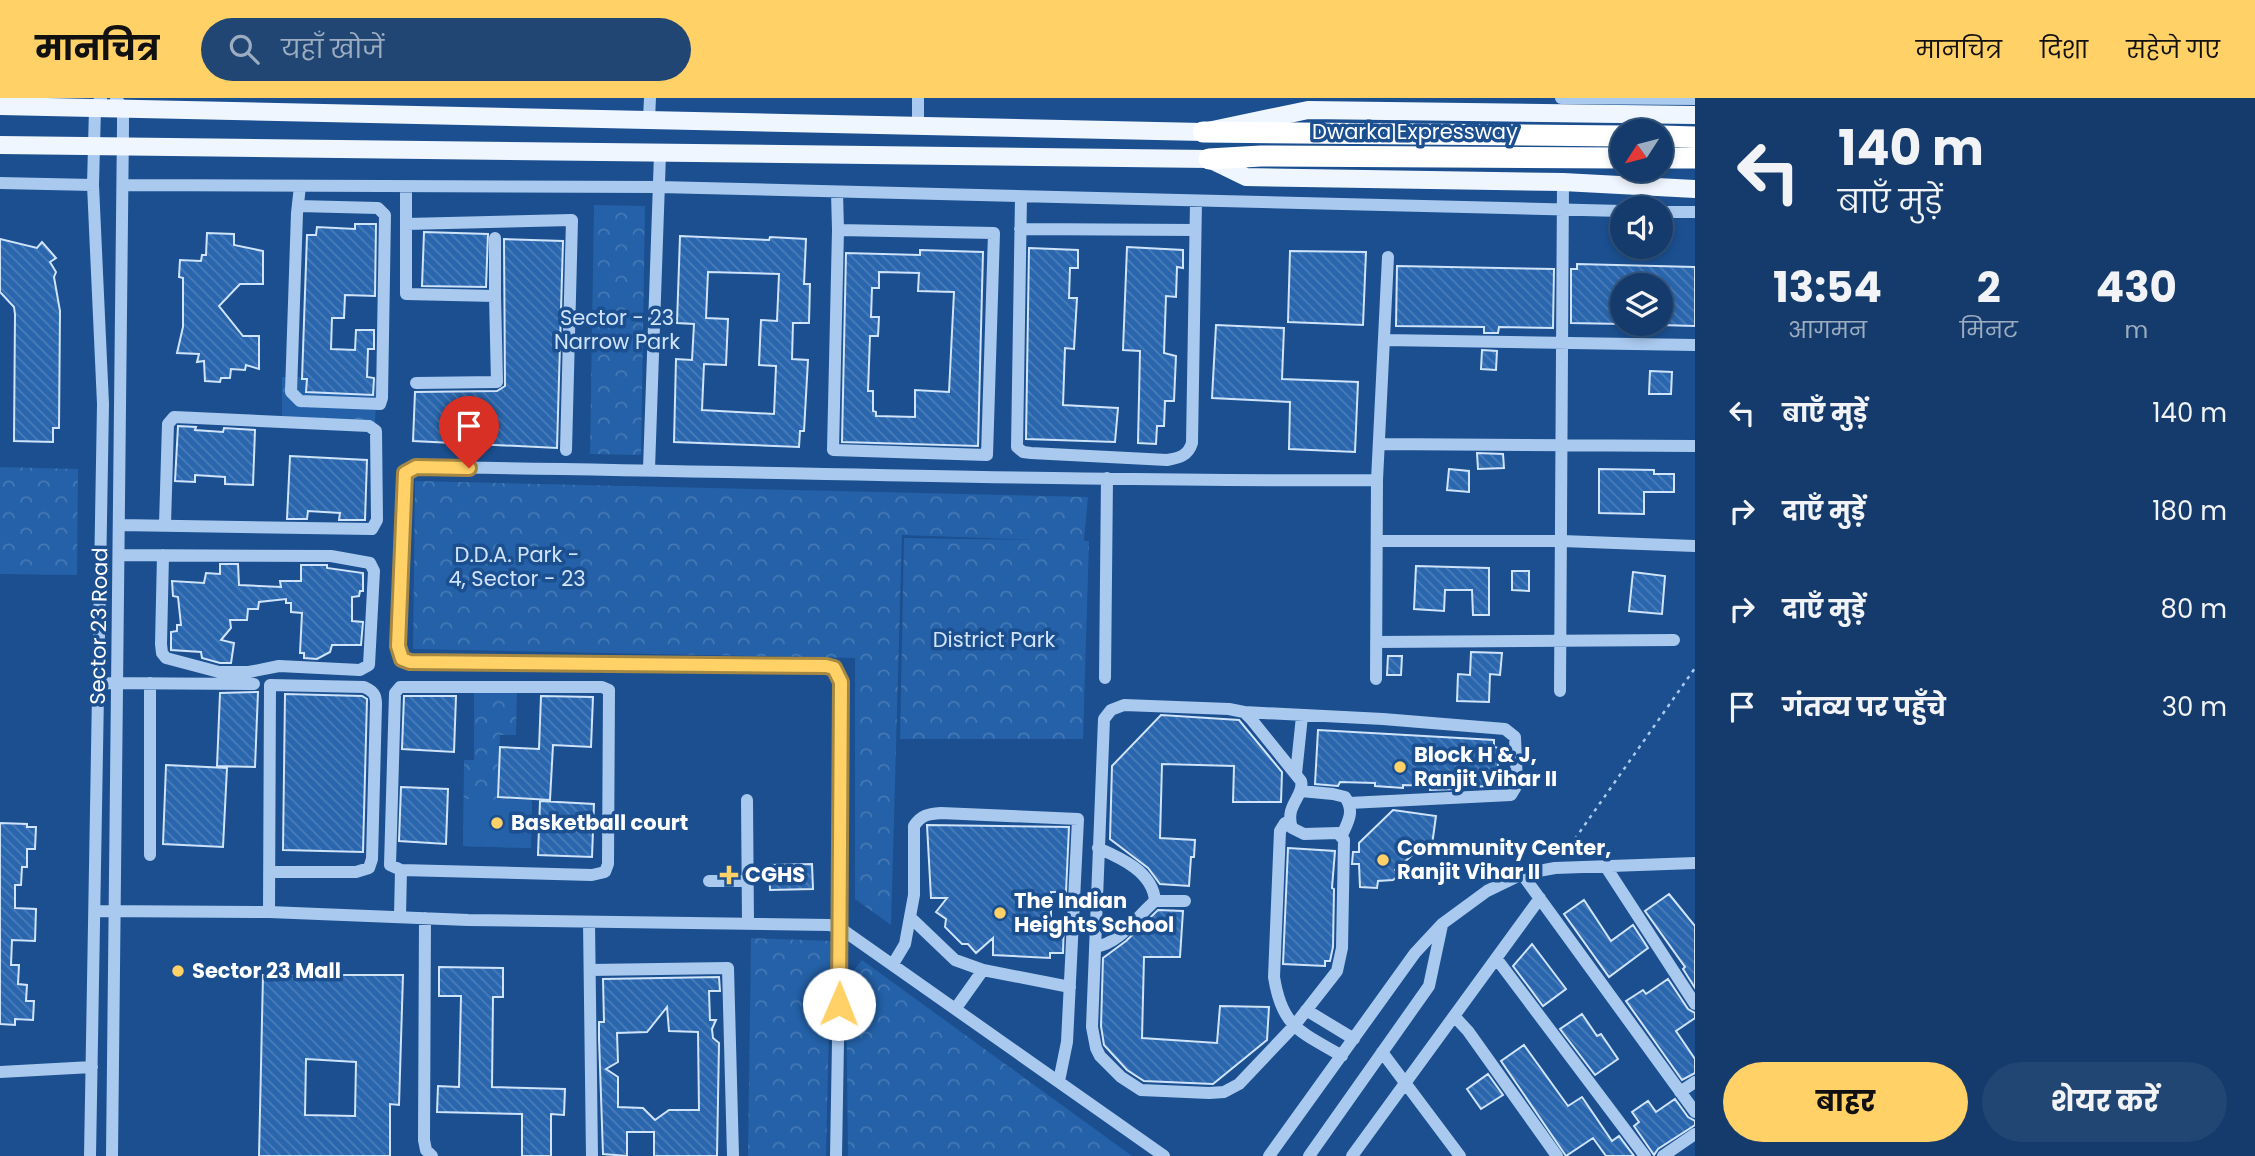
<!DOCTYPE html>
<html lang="hi">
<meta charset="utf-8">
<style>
body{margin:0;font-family:Poppins,"Noto Sans Devanagari",sans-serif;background:#214673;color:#f1f3f6;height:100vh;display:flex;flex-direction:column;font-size:26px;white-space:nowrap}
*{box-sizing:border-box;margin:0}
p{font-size:23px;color:#9dadc1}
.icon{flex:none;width:38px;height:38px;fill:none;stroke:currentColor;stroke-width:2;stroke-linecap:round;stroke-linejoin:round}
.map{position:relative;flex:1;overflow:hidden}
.drawer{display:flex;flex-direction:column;background:#143b6b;width:560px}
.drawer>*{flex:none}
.hud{background:#143b6b;color:#f1f3f6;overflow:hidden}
.needle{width:46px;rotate:234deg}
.fabs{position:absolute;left:1610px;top:21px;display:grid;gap:14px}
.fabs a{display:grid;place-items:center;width:63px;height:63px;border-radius:50%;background:#143b6b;box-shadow:0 4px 10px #0003,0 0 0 2px #33557e;font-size:35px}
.pin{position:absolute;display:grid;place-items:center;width:60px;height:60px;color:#fff;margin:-72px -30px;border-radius:50% 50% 50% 0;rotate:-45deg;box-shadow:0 0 7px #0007}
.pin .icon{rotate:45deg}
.me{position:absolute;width:77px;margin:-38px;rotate:1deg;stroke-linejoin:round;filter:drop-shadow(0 0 5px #0008)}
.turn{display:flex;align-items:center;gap:24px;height:147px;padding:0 28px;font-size:32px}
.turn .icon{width:91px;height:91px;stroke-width:2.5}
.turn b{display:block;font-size:49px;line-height:60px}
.eta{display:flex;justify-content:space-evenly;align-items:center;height:119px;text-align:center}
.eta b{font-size:42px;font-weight:700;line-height:49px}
.cta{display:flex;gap:14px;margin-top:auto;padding:14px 28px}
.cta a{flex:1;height:80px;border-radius:42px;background:#ffd166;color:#111;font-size:28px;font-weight:700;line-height:80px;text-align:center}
.cta a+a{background:#214673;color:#f1f3f6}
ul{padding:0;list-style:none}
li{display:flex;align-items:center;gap:21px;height:98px;padding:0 28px}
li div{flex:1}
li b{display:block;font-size:26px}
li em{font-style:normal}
header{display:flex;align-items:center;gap:42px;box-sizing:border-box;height:98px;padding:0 35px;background:#ffd166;color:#111}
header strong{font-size:33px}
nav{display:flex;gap:38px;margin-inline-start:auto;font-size:24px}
.search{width:490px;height:63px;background:#214673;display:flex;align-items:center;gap:18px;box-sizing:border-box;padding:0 24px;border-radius:38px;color:#9dadc1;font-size:26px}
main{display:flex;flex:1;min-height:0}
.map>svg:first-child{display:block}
</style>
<header>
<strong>मानचित्र</strong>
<div class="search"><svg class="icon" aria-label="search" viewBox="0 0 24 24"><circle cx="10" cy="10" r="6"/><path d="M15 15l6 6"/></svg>यहाँ खोजें</div>
<nav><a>मानचित्र</a><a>दिशा</a><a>सहेजे गए</a></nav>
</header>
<main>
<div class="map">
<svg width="1695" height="1058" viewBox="0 0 1695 1058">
<defs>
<pattern id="forest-crowns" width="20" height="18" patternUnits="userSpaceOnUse" patternTransform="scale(1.75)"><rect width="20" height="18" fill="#2461a8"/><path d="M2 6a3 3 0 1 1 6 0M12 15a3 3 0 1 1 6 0" fill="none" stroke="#4579b5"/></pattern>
<pattern id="building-back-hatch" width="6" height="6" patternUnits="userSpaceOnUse" patternTransform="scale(1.75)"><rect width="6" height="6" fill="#2a66ad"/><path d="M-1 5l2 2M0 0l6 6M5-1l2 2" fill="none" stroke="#4a7db9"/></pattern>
</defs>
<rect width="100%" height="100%" fill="#1b4f8f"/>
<path fill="url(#forest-crowns)" d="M594,107L645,108L641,357L590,356Z
M282,279L377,281L375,325L282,320Z
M0,369L78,371L77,477L0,476Z
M415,383L1088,399L1084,443H1089L1083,641H900L904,440L1036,442L902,437L891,827L855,801V560L413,551Z
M474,591L517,593L516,637H500L497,701L532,702L531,750L463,748L464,662H474Z
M751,840L831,843L826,1058H748Z
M862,862L1132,1058H848L846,882Z"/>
<path fill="#2461a8" d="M464,701L532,702L531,750L463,748Z"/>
<path fill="url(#building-back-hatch)" stroke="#cfe3fa" stroke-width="2" fill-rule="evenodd" d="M355,126H376L375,198L345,197L344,220H332L331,251L355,252L356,232H374V251H368L367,279L374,280L373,297L306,294L307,281H302L307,137H316L317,129L355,131Z
M424,134L488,136L486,189L422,188Z
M207,135L234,136V147L263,153V186H240L219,208L243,238H259V271L246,267L245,272L231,271L230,280H221L220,284L205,283L204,263L197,264L199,256L177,255L183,229V180L179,179L180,162L201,163L202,157H206Z
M680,138L769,142L770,139L806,141L804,186H810L809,225H793L792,261L808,262L804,333H800L799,349L674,344L676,261L692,262L694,226L677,225ZM708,174L779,176L777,223L761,222L759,267L776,268L774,316L702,312L704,266L726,267L728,221L706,220Z
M0,141L37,150L42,144L56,160L50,164L56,174L54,179L60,213L59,330H53V344L14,343L15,216L14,209L0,194Z
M504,141L563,143L557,350L413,343L415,294L497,293L505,288Z
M1127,149L1183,152V170L1177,169L1176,199L1166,198L1164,255L1176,258L1174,303H1165L1164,328H1157L1156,346L1138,345L1140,253L1123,252Z
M1029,150L1078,152V170H1070L1069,200H1077L1074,251L1065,250L1063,307L1118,310L1115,344L1026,341Z
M920,152L983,154L978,348L842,344L846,155L920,157ZM879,174L919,175L918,193L954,194L949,294L915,292V319L876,318V314L873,313V293H868L870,238H878L879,219H871L872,190H879Z
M1290,153L1366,154L1363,227L1288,224Z
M1577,166L1695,169V228L1661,227V187H1622V226L1571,225V171H1577Z
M1397,168L1554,171L1553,230L1499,229L1498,235H1484V229L1396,228Z
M1216,227L1284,230L1282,281L1358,284L1355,354L1289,351L1290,304L1212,300Z
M1482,252L1497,253L1496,272L1481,271Z
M1650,273L1672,274L1671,296H1649Z
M178,328L196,329L195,332L223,334L224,330L255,332L253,387L225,386V379L195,377V384L175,383Z
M1477,355L1503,356L1504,370L1478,371Z
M290,358L367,362L365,422H339L340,415L308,413L307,421H287Z
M1449,371L1469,373V394L1447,392Z
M1599,371L1654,372V376H1674V394H1644V416L1599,415Z
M220,466H238L239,487L281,489L280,483H301V467H327V470L363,475V493H360L359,498L352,499V523L363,524L361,547H332L330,554L317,561L304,560V555H300L302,515L291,514V505H286V501L259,504L258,511H248L247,522H230L231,530L221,542L234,545L231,565H220L202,560L201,554L171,552V534L177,533V527H181L178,499L173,498L172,483L204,485L206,475L220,476Z
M1416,468L1489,470V517H1473L1472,492H1445L1444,513L1414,511Z
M1512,473H1529V493L1512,492Z
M1633,474L1665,478L1662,516L1629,513Z
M1471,554L1502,555L1500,577L1490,576L1489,604L1457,603L1458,576L1470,577Z
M1388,558H1402L1401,577H1387Z
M258,594L255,669L217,668L220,595Z
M285,596L362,598L367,601L363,754L283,752Z
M404,598H456L454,654L402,651Z
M541,598L593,599L591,649L553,647L550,702L498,699L500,649L539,651Z
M1161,617L1239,622L1282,674L1281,704H1233L1234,668L1162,666L1160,740L1195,742L1194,759H1191L1189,788L1160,786L1148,770L1110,741L1112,668Z
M1318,632L1494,642V649L1499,650L1497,688L1456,689V691L1430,692V688L1403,687V690L1375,688V685L1340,684L1338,688L1315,686Z
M166,667L227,670L223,749L163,746Z
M401,689L448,691L446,746L399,743Z
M540,703L594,706L592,759L538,757Z
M1393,712L1436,718L1431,754L1424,747L1395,772L1399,777L1393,782L1378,783L1377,790L1360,789L1359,766H1352L1353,754H1359V745Z
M0,725L27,726V729H36L35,751H27V769H22L21,787H15V810L36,811L35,843L12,842L11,867H19L18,886L27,887L26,903H34L33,922L15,921V927L0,926Z
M927,727L1069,729L1066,794H1051V821H1064L1063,855H1050V860L993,857V840L976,855L968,846H962L945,829L946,821L936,814L947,800H931Z
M1288,750L1335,753L1332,790L1334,791L1333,849L1330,863H1325V868L1283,866Z
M812,766L813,791L770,792L769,767Z
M1669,796L1695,828V890L1683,871L1685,869L1645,813Z
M1584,802L1611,843L1633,827L1648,850L1609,879L1564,816Z
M1158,812L1183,813L1180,859H1144L1142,940L1217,945L1220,908L1269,909L1267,942L1213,986L1144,983L1127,972L1104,947L1101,928L1103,860L1126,843Z
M1532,846L1566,891L1543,908L1513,868Z
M439,869L503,870V899H493L492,989L565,991L564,1017L551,1016V1058H522V1016L437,1014L438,988L459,989L461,898H439Z
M263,877H403L399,1007L390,1006V1058H259ZM306,961L356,964L355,1018L305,1017Z
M719,879L720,893H709L710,922H716L712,931L713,940L719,945L717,1058H654V1034H627V1058L603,1056L599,940V924H604L603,881ZM667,909L669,933L698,934L699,1012H669L655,1022L643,1010L618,1009V979L606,971L618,964L617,935L647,934Z
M1668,881L1688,911L1695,915V920L1676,933L1695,961V975L1682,982L1626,903L1643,892L1646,896Z
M1582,916L1597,938L1601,936L1618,961L1595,977L1560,931Z
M1524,947L1568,1008L1582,999L1612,1043L1619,1038L1634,1058H1606L1593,1040L1566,1058L1501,963Z
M1488,976L1503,997L1481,1011L1467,991Z
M1675,1001L1688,1019L1695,1023V1027L1658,1051L1654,1057L1634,1028L1639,1024L1632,1014L1648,1003L1656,1014Z"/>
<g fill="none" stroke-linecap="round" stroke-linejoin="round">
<path stroke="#a9c9ee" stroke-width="2.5" stroke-dasharray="3.5 5" stroke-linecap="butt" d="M1565,755L1695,570"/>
<path stroke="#a9c9ee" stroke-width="12" d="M1561,0L1695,1
M649,21L650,0
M918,27V0
M0,85L93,87
M123,87L659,89L1622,113
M406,89V196L495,198L497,284L416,285
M837,94L838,132L994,135L987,357L833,352L838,132
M1021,99L1017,349L1023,354L1031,355L1167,362C1179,360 1188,358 1192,345L1196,103
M298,108L378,110L385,117L382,300L380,306L300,303L291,294L297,115L300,88
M1661,114H1695
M406,126L572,122L566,352
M1020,131L1195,132
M495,140V198
M1384,242L1695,247
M1379,346L1695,348
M649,371L660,56
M119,427L372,431L377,422L376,333L369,328L174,319L168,326L165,426
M1377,443H1562L1695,448
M119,457L331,458L370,465L374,473L369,567L360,572L279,568L249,574H219L166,560L162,555L161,546L163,457
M1376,544L1674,542
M1105,580L1107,380
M1376,581L1377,382L1388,159
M98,585L254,586
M150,585V757
M400,589H602L609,592L608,766L605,774L592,777L401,772L390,767L395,595Z
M1560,593L1563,84
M1124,607L1229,611L1244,614L1251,621L1301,683C1305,698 1284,707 1292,730L1304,736L1338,735L1344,742L1342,850L1337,873L1294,928L1239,986L1224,994L1209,995L1141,992L1121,979L1100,958L1096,950L1092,929L1104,621L1111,612Z
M1244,614L1383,621L1505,631L1515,639L1517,687L1511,697L1349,705
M1296,676L1302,618
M1301,693L1333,696L1345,699C1355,713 1348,724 1342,737
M747,702L748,826
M1290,723L1285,725L1280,733L1274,879C1282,930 1301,934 1342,958
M1098,750C1121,760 1153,774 1155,803
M1606,769L1695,906
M269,774H356L369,770L372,761L376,606C376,596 373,593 364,589L270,587L269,814
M1522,776L1695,1014
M709,783H749
M95,813L269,814L468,822L829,827L840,830L1164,1058
M400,818L401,772
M910,819L955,862L983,872L1070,889
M425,820L424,1042L426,1052L432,1058
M589,824L592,1058
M1095,849C1121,845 1136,819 1155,803H1185
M1496,860L1645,1058
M893,866L905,846L914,797V728C921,717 928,716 941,715L1078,721L1067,944L1059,983
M590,872L728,870L733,1058
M956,910L983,872
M1306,912L1354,941
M1454,918L1468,933L1557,1058
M1382,954L1460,1058
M0,974L92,969
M1680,994L1695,984
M90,1058L103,306L93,87L95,10L101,0
M112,1058L123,28V11L116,0
M836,1058L840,830L841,584L833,570L826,568L410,564L402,561L398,548L405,375L416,369C736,372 1057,384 1377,382
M1269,1058L1415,855L1442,826L1487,793L1522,776L1555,770L1695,765
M1309,1058L1429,888L1442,827
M1352,1058L1540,800
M1663,1058L1695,1036"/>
<path stroke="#f0f6ff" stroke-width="18" d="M0,8L1203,34L1308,12L1695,17
M0,47L1209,61L1246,79L1563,84L1695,91"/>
<path stroke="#fff" stroke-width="21" d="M1203,34L1622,38
M1661,38L1695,39
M1661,60H1695
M1209,61L1261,58L1622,60"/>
</g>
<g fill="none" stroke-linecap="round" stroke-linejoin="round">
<g stroke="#a68842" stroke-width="18">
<path id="route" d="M469,370L416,369L405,375L398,548L402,561L410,564L826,568L834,570L841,584L839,906"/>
</g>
<use href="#route" stroke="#ffd166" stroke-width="12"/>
</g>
<g fill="#ffd166" stroke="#1b4f8f" stroke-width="2.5">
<circle cx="1400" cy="669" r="7"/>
<circle cx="497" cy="725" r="7"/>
<circle cx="1383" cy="762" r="7"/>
<path d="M725.5 766.5h7v7h7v7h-7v7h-7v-7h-7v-7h7z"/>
<circle cx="1000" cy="815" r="7"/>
<circle cx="178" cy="873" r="7"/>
</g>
<g text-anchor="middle" stroke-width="7" stroke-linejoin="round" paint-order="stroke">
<g font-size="21" fill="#fff" stroke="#1b4f8f">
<text x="1415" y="41">Dwarka Expressway</text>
<text transform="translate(99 528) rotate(-89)" y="7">Sector 23 Road</text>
</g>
<g font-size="21" fill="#cfe3fa" stroke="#1b4f8f">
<text x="617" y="227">Sector - 23<tspan x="617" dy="24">Narrow Park</tspan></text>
<text x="517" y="464">D.D.A. Park -<tspan x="517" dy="24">4, Sector - 23</tspan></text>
<text x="994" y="549">District Park</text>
</g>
<g font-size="21" font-weight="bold" fill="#fff" stroke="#1b4f8f" text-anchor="start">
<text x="1414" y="664">Block H &amp; J,<tspan x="1414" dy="24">Ranjit Vihar II</tspan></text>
<text x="511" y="732">Basketball court</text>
<text x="1397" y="757">Community Center,<tspan x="1397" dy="24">Ranjit Vihar II</tspan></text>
<text x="745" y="784">CGHS</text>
<text x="1014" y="810">The Indian<tspan x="1014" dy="24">Heights School</tspan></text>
<text x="192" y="880">Sector 23 Mall</text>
</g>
</g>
</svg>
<div class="fabs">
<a><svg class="needle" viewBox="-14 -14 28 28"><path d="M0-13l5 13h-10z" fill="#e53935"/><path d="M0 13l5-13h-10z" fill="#9dadc1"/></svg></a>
<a><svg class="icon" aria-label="sound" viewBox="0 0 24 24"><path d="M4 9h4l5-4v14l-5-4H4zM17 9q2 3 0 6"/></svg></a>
<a><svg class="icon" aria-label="layers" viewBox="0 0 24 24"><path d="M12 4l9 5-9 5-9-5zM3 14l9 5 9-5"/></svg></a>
</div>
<div class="pin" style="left:469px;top:370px;background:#d93025"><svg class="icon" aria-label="arrive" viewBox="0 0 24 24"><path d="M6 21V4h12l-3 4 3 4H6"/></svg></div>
<svg class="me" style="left:839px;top:906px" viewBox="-20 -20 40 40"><circle r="19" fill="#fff"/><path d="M0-13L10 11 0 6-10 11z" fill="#ffd166"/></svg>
</div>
<section class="drawer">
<div class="hud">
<div class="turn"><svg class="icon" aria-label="left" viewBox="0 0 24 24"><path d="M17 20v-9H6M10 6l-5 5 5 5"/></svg><div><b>140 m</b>बाएँ मुड़ें</div></div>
</div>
<div class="eta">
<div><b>13:54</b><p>आगमन</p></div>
<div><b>2</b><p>मिनट</p></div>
<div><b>430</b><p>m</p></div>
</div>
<ul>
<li><svg class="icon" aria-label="left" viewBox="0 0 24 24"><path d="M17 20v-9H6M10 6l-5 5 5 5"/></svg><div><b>बाएँ मुड़ें</b></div><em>140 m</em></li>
<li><svg class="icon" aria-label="right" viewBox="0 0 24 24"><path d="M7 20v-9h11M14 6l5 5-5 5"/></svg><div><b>दाएँ मुड़ें</b></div><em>180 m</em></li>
<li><svg class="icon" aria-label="right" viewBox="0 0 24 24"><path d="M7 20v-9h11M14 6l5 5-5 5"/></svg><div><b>दाएँ मुड़ें</b></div><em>80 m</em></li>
<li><svg class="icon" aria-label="arrive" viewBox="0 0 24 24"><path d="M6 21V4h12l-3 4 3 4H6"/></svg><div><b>गंतव्य पर पहुँचे</b></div><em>30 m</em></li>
</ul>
<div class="cta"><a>बाहर</a><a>शेयर करें</a></div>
</section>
</main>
